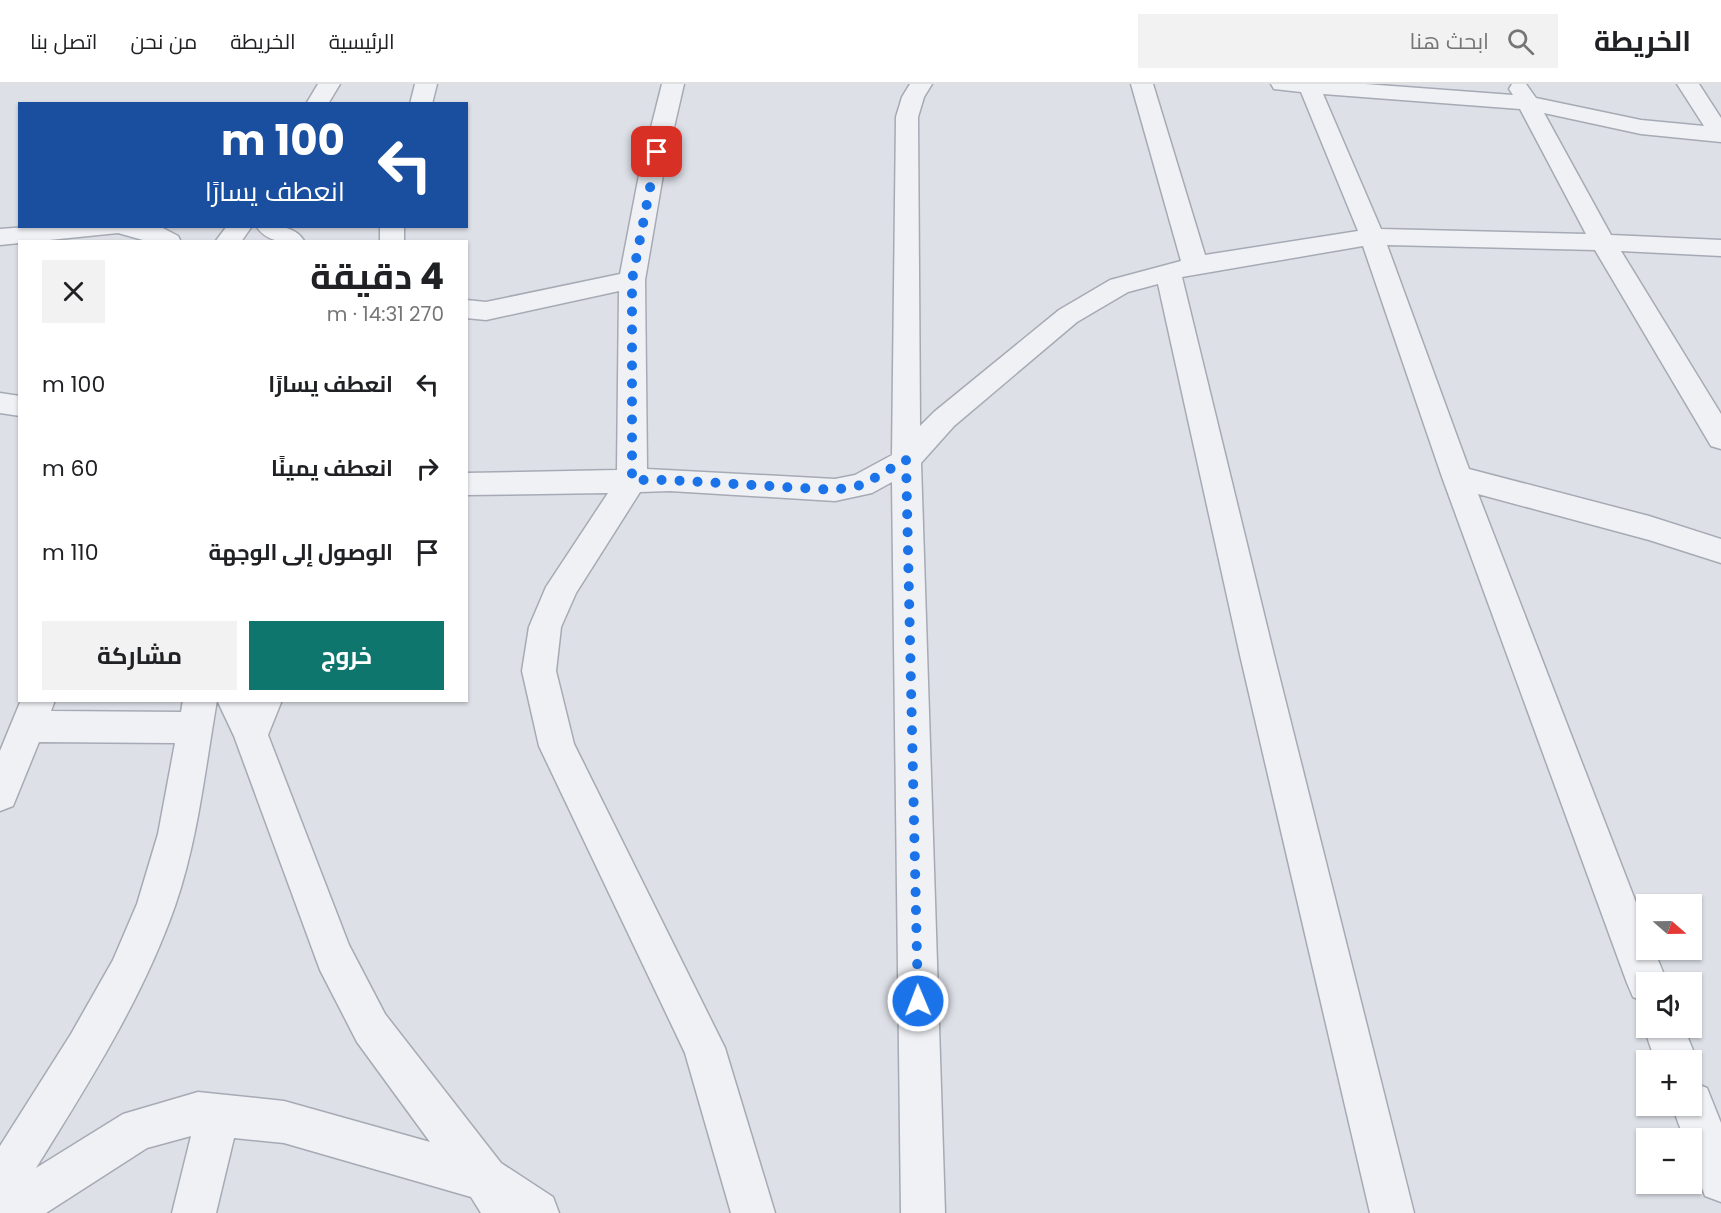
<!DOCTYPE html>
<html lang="ar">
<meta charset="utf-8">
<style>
body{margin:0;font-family:Poppins,Cairo,sans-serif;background:#f2f2f2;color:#202124;direction:rtl;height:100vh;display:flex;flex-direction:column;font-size:22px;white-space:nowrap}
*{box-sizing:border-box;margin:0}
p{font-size:20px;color:#757577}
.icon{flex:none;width:33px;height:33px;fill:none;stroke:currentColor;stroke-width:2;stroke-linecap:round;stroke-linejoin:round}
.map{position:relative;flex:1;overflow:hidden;direction:ltr}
.drawer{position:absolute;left:18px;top:156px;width:450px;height:462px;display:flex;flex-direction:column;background:#fff;border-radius:0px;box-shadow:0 2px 4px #0004;direction:rtl}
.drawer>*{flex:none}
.hud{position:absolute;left:18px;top:18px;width:450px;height:126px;border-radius:0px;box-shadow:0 2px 4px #0004;direction:rtl;background:#1a4fa0;color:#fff;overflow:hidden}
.needle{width:39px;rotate:110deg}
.buttons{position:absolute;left:1636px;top:810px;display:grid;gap:12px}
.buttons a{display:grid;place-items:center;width:66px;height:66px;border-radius:0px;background:#fff;box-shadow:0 2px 4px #0004;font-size:30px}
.pin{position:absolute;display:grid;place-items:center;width:51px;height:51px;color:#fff;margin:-26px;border-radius:12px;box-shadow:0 3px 9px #0006}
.me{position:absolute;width:66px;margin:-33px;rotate:359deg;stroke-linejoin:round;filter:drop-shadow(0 0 4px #0008)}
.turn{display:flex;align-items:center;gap:21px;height:126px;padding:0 24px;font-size:27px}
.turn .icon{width:78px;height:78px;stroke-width:2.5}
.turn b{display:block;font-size:42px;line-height:51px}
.round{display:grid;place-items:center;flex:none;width:63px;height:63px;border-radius:0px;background:#f2f2f2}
.overview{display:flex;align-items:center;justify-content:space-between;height:102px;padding:0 24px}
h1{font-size:36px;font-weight:700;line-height:45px}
.button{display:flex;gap:12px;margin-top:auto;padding:12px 24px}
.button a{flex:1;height:69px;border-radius:0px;background:#0f766e;color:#fff;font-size:24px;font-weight:700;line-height:69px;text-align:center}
.button a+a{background:#f2f2f2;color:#202124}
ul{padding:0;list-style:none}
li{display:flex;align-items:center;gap:18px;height:84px;padding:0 24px}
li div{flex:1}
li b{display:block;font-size:22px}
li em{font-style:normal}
header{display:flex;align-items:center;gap:36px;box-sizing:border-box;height:84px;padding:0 30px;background:#fff;border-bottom:2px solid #e0e0e0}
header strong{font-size:28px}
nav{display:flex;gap:33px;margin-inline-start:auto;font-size:21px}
.search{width:420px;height:54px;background:#f2f2f2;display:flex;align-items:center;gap:15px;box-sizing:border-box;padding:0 21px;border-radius:0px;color:#757577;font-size:22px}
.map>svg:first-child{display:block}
</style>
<header>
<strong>الخريطة</strong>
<div class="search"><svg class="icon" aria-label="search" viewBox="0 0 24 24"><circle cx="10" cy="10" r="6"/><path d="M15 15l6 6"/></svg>ابحث هنا</div>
<nav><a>الرئيسية</a><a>الخريطة</a><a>من نحن</a><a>اتصل بنا</a></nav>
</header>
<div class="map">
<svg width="1721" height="1129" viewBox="0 0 1721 1129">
<rect width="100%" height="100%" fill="#dde0e7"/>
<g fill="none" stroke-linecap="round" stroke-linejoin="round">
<g stroke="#a6aab4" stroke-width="3">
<path id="minor" d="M318,0H340L328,20H306Z
M415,0H437L432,20H410Z
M662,0H684L663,91L645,196L647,385L835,395L855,391L892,371L896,33L902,13L910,0H932L924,13L918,33L920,342L934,328L1059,226L1110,196L1181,177L1131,0H1153L1205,171L1358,147L1301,8L1274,5L1271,0H1365L1513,11L1509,5L1512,0H1526L1536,14L1641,36L1704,42L1677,0H1699L1721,34V58L1641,50L1544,29L1611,151L1721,156V172L1621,167L1721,330V365L1711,362L1595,166L1387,161L1469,385L1649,432L1721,455V479L1649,456L1478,410L1647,847V866H1654L1667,898H1647V919L1633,913L1627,899L1442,393L1363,162L1182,193L1274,571L1414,1129H1370L1240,571L1158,200L1128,208L1077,238L954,342L921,379L945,1129H901L892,398L872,409L835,417L670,407L640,408L576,509L561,543L556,587L574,660L725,964L775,1129H731L685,969L539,662L522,587L529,543L546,503L608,409L466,411V389L617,386L619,207L486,236L466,234V216L486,218L620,190L639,91ZM1323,10L1520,25L1586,150L1381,145Z
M41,142H159L178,152L181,158H150L118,149L0,161V145Z
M227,142H252L241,158H215Z
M256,142C275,142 294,140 305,158C286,158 268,160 256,142Z
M380,142H404V158H380Z
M0,309L20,312V332L0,329Z
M21,616H55L51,627L181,628L183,616H217C205,685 198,756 175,822C142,916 88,1000 36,1084L123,1030L198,1008L284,1017L430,1058L357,958L320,886L234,652L217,616H282L268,651L349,861L385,930L501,1079L553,1113L559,1129H481L471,1113L284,1059L234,1054L216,1129H172L191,1052L147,1064L46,1129H0V1062L71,950L113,876L137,820L158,750L175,659L39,658L13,722L0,727V667Z
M1647,936V944H1684L1697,976L1692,987V976H1655L1644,944Z
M1692,998L1707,1004L1721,1039V1118L1705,1112L1692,1077V1054H1684L1672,1022H1692Z"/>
</g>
<use href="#minor" fill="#f0f1f5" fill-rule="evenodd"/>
</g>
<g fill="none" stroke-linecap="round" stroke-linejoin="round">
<path stroke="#1a73e8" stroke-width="10" stroke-dasharray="0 18" d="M657,68L632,196V396H669L834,406L862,401L906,376L918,917"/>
</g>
</svg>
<div class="buttons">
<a><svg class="needle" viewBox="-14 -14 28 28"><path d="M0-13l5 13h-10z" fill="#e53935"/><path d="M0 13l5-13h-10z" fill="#757577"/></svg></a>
<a><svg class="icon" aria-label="sound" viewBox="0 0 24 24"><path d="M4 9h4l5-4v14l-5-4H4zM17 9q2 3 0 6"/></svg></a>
<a>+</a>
<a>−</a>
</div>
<div class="pin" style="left:657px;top:68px;background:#d93025"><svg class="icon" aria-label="arrive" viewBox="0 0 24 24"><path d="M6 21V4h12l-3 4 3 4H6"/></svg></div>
<svg class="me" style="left:918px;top:917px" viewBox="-20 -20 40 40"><circle r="17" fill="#1a73e8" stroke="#fff" stroke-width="3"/><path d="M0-11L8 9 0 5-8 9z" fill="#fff"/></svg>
<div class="hud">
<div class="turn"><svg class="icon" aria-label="left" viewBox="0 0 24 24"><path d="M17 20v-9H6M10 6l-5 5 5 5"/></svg><div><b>100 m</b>انعطف يسارًا</div></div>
</div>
<section class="drawer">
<div class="overview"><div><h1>4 دقيقة</h1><p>270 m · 14:31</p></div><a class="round"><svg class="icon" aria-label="close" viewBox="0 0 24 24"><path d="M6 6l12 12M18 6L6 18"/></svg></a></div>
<ul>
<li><svg class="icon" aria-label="left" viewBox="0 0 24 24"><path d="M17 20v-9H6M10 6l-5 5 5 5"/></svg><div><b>انعطف يسارًا</b></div><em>100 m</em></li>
<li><svg class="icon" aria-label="right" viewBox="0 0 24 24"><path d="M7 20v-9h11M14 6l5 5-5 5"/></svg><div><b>انعطف يمينًا</b></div><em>60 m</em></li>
<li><svg class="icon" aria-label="arrive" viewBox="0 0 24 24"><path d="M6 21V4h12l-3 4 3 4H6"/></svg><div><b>الوصول إلى الوجهة</b></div><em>110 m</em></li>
</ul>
<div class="button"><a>خروج</a><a>مشاركة</a></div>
</section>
</div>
